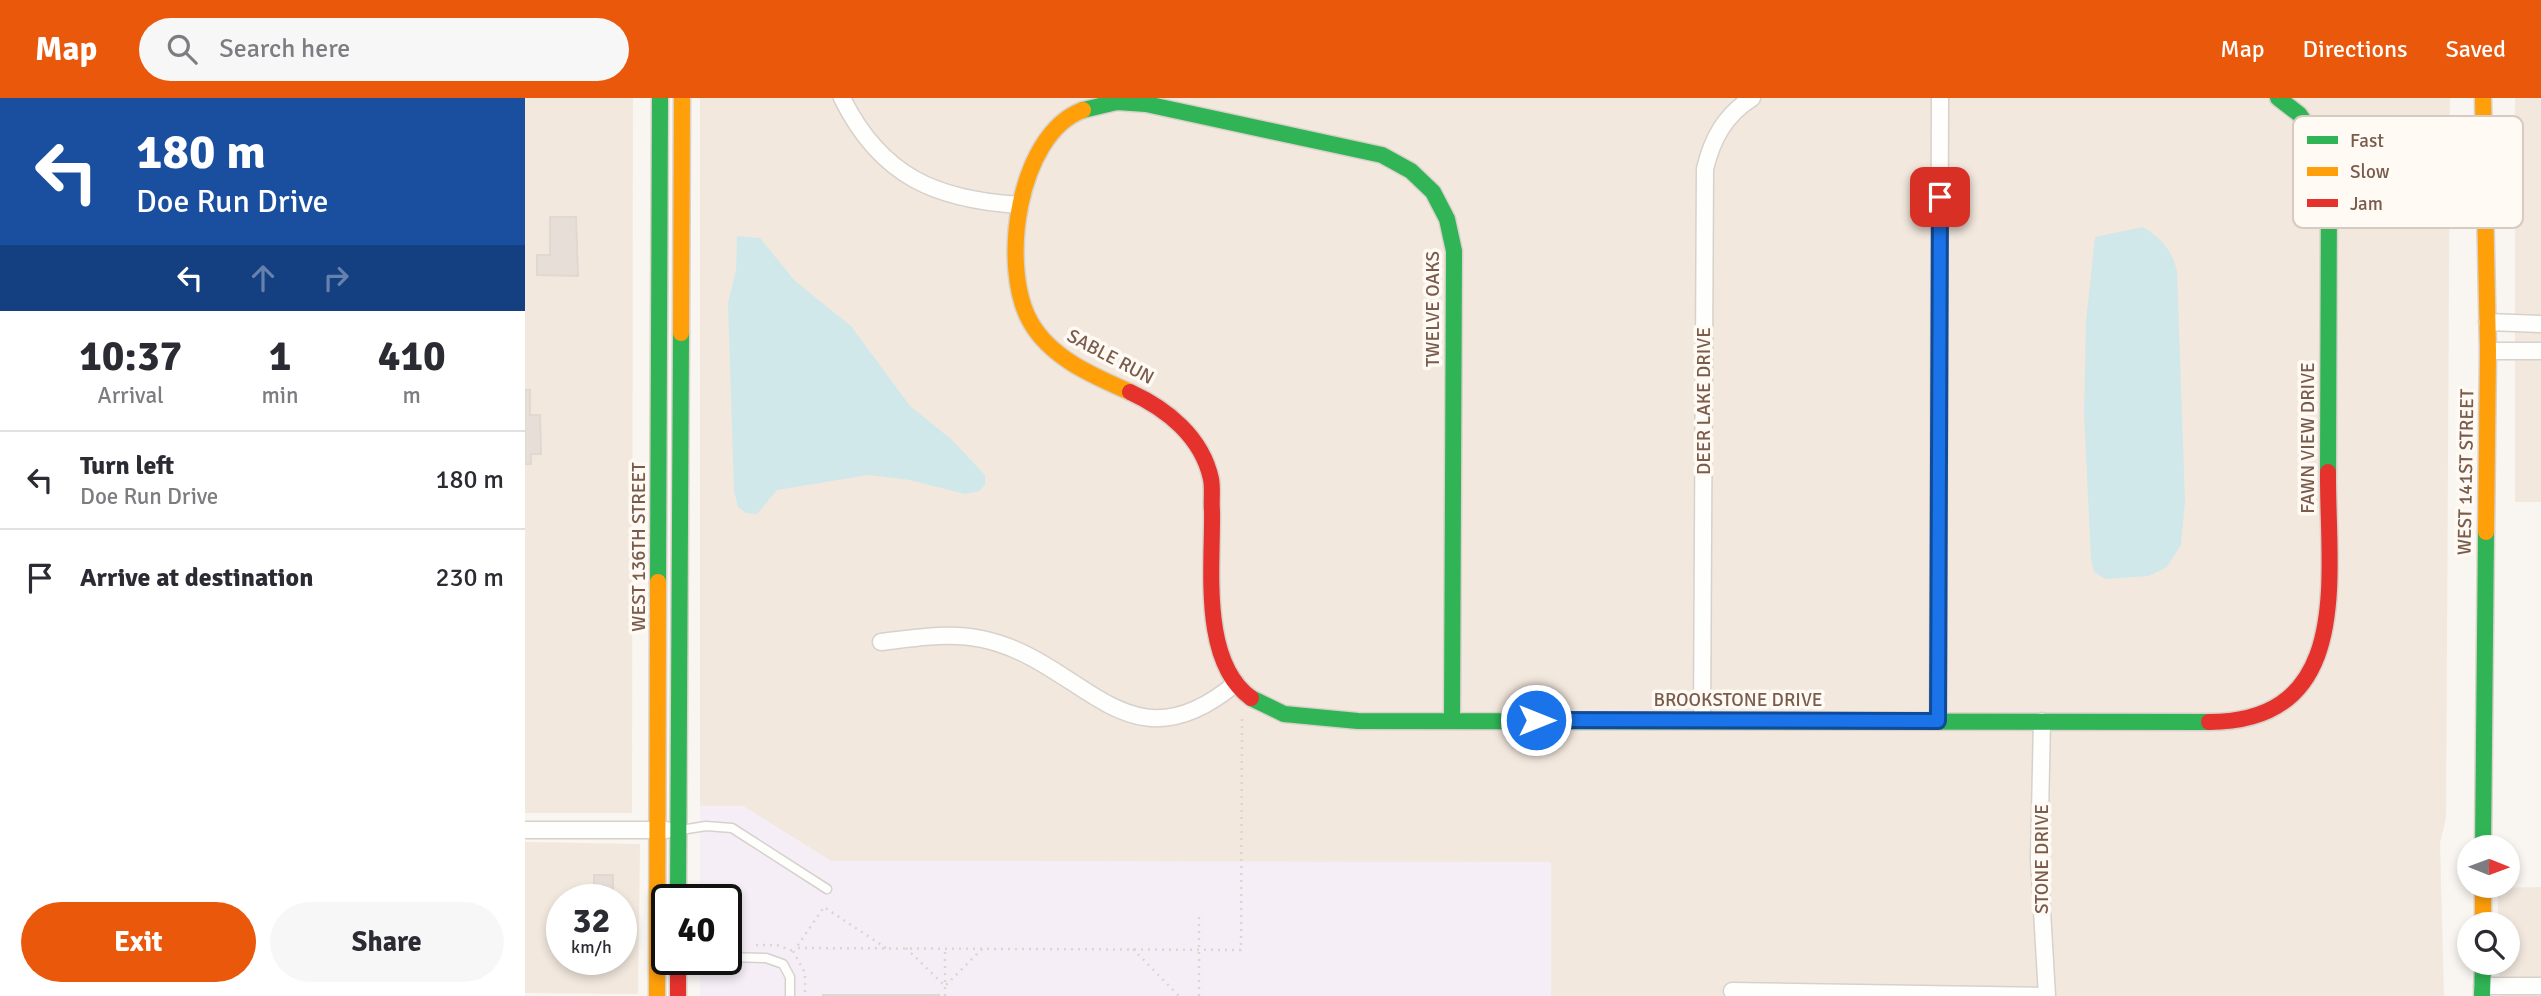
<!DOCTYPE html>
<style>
body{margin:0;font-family:Signika,sans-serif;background:#f7f7f7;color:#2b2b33;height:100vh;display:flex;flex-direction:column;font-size:26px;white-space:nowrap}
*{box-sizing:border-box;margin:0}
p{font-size:23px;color:#7c7c81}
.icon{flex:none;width:38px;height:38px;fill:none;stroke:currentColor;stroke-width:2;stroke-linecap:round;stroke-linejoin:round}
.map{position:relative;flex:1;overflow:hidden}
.details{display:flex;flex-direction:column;background:#fff;width:525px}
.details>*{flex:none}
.banner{background:#1a4fa0;color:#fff;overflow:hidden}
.needle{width:46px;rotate:91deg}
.tools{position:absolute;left:1932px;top:737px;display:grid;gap:14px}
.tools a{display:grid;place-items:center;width:63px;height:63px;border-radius:50%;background:#fff;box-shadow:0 4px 10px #0003;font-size:35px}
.speed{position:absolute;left:21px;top:786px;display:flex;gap:14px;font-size:35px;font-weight:700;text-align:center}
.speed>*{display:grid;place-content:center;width:91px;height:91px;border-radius:50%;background:#fff;box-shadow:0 4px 10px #0003;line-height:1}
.speed small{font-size:18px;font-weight:400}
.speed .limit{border:4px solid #111;border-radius:10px;background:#fff;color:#111}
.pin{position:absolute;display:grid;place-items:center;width:60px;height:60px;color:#fff;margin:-30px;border-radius:14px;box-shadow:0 4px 10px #0006}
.me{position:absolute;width:77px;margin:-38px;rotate:90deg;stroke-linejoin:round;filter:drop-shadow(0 0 5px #0008)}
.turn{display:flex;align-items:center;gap:24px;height:147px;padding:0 21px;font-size:32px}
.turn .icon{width:91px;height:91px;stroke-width:2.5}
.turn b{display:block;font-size:49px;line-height:60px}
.lanes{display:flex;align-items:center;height:66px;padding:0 21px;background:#0003;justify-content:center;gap:35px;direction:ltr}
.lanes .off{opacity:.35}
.eta{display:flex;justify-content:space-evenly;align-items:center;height:119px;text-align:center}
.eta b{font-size:42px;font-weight:700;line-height:49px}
.primary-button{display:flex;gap:14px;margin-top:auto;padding:14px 21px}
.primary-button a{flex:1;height:80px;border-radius:42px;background:#ea580c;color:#fff;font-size:28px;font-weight:700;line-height:80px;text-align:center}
.primary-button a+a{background:#f7f7f7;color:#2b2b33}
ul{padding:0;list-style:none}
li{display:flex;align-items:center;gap:21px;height:98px;padding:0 21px;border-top:2px solid #e1e1e2}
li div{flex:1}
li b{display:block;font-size:26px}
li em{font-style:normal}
header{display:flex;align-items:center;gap:42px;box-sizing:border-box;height:98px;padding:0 35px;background:#ea580c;color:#fff}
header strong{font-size:33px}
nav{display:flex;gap:38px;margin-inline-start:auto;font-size:24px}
.search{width:490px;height:63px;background:#f7f7f7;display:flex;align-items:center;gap:18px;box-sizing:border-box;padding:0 24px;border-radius:38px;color:#7c7c81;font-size:26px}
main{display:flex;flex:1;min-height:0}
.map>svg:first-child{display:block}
</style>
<header>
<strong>Map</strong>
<div class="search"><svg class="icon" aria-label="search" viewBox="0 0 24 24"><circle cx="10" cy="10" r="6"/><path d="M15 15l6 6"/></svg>Search here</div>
<nav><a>Map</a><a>Directions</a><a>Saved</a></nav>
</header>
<main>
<section class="details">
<div class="banner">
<div class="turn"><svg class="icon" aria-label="left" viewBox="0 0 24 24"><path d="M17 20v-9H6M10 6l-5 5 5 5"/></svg><div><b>180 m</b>Doe Run Drive</div></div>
<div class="lanes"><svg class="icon" aria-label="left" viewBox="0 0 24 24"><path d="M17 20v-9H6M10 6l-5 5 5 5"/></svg><svg class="icon off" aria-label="ahead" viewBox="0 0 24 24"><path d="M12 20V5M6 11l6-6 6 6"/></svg><svg class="icon off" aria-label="right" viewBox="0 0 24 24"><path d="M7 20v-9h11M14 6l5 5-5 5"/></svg></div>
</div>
<div class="eta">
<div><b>10:37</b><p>Arrival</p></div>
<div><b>1</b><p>min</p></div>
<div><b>410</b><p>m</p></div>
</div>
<ul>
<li><svg class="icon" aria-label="left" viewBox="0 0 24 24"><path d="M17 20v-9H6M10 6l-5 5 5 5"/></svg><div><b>Turn left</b><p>Doe Run Drive</p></div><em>180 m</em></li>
<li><svg class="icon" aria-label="arrive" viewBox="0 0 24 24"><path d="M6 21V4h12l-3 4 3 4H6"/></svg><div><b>Arrive at destination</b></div><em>230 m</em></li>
</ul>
<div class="primary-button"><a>Exit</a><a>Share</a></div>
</section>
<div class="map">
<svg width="2016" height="898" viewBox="0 0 2016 898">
<rect width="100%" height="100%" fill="#f9f5f0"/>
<path fill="#f2e8de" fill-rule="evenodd" d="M0,0H108L107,715H0Z
M175,0H1925L1921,720L1915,745L1919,898H1026V765L306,763L218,708H175Z
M1990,0H2016V404H1990Z
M0,744L115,746L113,896L0,895ZM37,802H96V861H37Z
M2016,789V898H1974V865L1983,864V826H1973V790Z"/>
<path fill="#f6eef6" d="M175,708H218L306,763L1026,764V898H175V861H201V802L175,801Z"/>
<path fill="#d0e8ea" d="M1618,129C1636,140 1647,152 1652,173L1660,403L1656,447L1642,469L1624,478L1580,481L1569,474L1566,461L1559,316L1561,223L1570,139Z
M212,138L235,140L270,183L326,228L385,308L426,341L460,377V387L454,393L440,396L385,382L343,377L252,392L232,416L221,415L213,409L209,393L203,205L211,172Z"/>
<path fill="#e6ded7" stroke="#e2d8d2" stroke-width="2" d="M25,119H51L53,178L12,177V157H25Z
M0,292H5V317H15L16,356H6V366H0Z
M69,777H88V802H69Z
M298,897H414V898H298Z"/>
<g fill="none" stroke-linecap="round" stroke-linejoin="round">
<g stroke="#d7d1cb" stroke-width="11">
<path id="lane" d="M156,732L181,728L207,730L302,791
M201,859L241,860L258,866L265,879V898"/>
</g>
<g stroke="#d7d1cb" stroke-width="19">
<path id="street" d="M317,0C356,79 412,102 495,107
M1962,224L2016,226
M1963,253H2016
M356,544C390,540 423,534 457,541C559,562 602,677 711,585
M1177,622L1180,71C1187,41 1200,17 1227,0
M1413,623L1415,0
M1517,623L1514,761L1522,898
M0,732H141
M1957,888H2016
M1207,893L1519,898"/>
</g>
<g stroke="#d9d2cb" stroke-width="19">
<path id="fast" d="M1753,0L1774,16L1788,36L1804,83L1803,374
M558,12L592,4L621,6L857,57L886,73L908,94L922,121L929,153L927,622
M133,484L135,0
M726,600L759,616L833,623L1684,624
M1958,749L1961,434
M153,802L156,235
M1957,898L1958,864"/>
</g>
<g stroke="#d9d2cb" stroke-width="19">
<path id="slow" d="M1958,0L1963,253L1961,434
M558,12C492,36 474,171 506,225C527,261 569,278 605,294
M156,235L157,0
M1958,788V826
M132,898L133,484"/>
</g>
<g stroke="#d9d2cb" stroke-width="19">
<path id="jam" d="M605,294C642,311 677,339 686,381C688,391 686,403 687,413C688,468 675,563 726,600
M1684,624C1831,624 1802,475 1803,374
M153,861V898"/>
</g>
<path stroke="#dcd5d0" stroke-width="2.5" stroke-dasharray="2 5" stroke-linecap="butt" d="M231,847H252L268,853L271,850
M361,850L299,809L271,850L716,852L717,618
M381,850L420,888L458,850
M608,851L654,898
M268,853L280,875V898
M420,898V850
M674,898V815"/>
<use href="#lane" stroke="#fefefd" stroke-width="8"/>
<use href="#street" stroke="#fefefd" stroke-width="16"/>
<use href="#fast" stroke="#30b455" stroke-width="16"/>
<use href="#slow" stroke="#ff9f0a" stroke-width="16"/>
<use href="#jam" stroke="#e5322d" stroke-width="16"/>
</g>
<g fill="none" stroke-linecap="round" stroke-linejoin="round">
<g stroke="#114b97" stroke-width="18">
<path id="route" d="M1011,622L1413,623L1415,99"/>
</g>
<use href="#route" stroke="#1a73e8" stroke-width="12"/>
</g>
<g text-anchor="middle" stroke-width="7" stroke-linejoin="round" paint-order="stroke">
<g font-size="19" fill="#7a5c4d" stroke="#fffaf3">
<text transform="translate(907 211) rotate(-90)" y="7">TWELVE OAKS</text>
<text transform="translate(586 258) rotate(28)" y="7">SABLE RUN</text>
<text transform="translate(1178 303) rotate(-90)" y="7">DEER LAKE DRIVE</text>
<text transform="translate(1782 340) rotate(-90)" y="7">FAWN VIEW DRIVE</text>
<text transform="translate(1940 374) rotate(-89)" y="7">WEST 141ST STREET</text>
<text transform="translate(113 449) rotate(-90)" y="7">WEST 136TH STREET</text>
<text x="1213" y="608">BROOKSTONE DRIVE</text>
<text transform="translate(1516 761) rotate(-90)" y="7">STONE DRIVE</text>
</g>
</g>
<rect x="1768" y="18" width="230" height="112" rx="10" fill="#fffaf3" stroke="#d7cbc1" stroke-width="2"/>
<rect x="1782" y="38" width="31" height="8" fill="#30b455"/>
<rect x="1782" y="69" width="31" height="9" fill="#ff9f0a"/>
<rect x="1782" y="101" width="31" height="8" fill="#e5322d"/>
<g font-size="19" fill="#7a5c4d">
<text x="1825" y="49">Fast</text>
<text x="1825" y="80">Slow</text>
<text x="1825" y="112">Jam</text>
</g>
</svg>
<div class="tools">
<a><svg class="needle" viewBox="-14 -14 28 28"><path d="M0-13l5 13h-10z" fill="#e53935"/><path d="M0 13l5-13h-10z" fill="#7c7c81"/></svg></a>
<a><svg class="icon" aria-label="search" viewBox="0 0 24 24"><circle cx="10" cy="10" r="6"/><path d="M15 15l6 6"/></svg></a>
</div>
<div class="speed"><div>32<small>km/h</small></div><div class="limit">40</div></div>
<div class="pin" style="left:1415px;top:99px;background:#d93025"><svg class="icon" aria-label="arrive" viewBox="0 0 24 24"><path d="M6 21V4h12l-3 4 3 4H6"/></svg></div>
<svg class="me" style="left:1011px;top:622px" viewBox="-20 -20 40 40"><circle r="17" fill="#1a73e8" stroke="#fff" stroke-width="3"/><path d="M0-11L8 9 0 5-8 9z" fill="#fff"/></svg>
</div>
</main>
